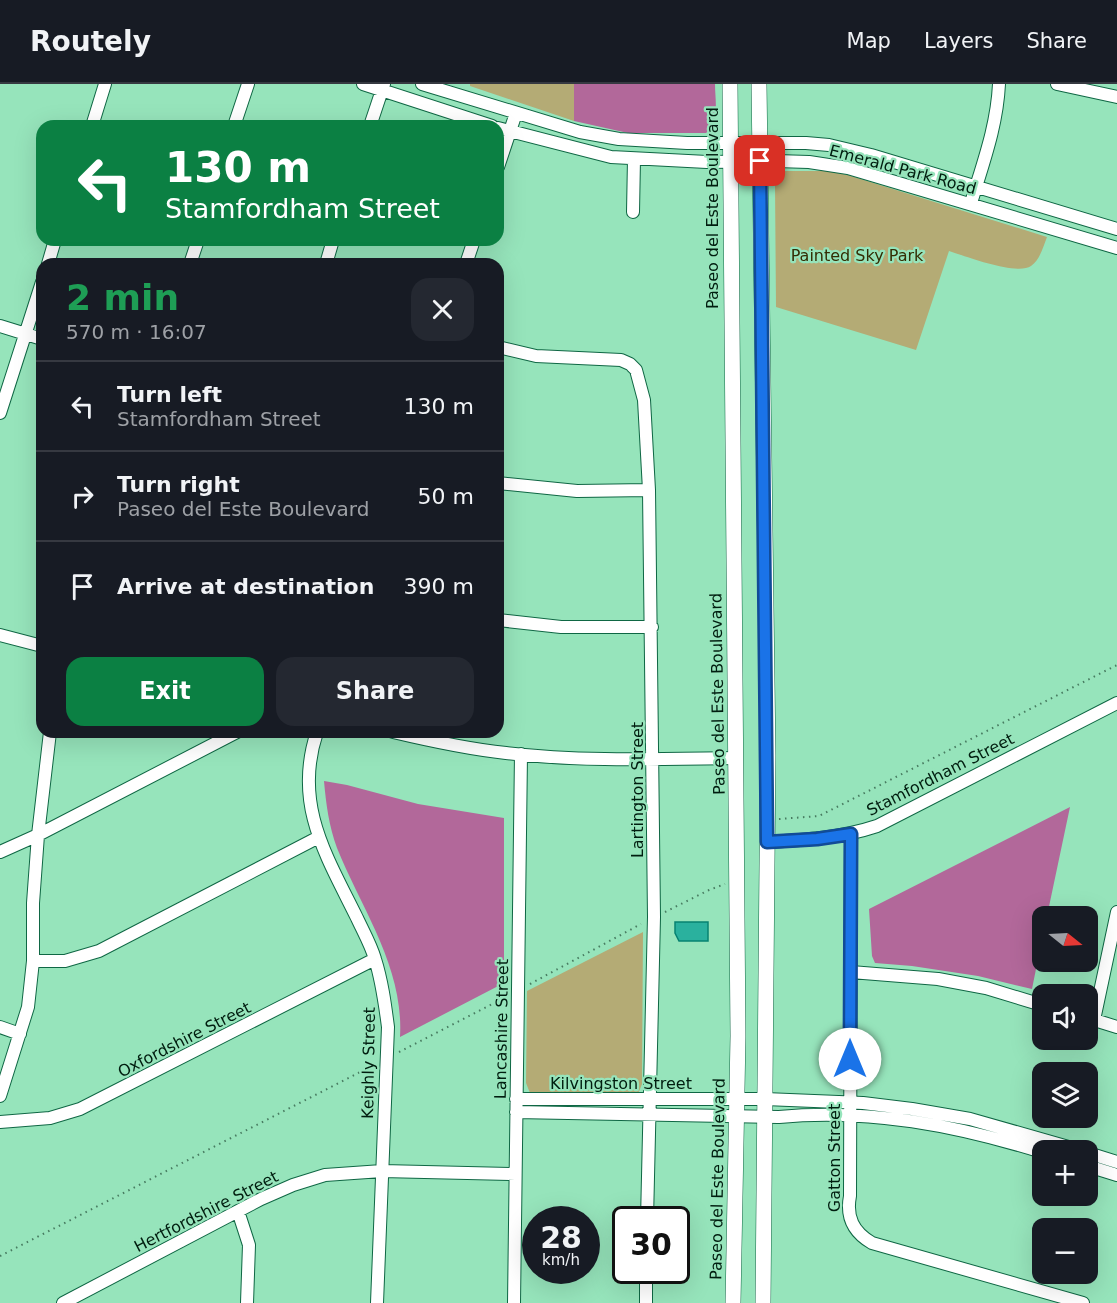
<!DOCTYPE html>
<meta charset="utf-8">
<style>
body{margin:0;font-family:"DejaVu Sans",sans-serif;background:#242831;color:#f1f3f6;height:100vh;display:flex;flex-direction:column;font-size:22px;white-space:nowrap}
*{box-sizing:border-box;margin:0}
p{font-size:20px;color:#9ea1a6}
.icon{flex:none;width:33px;height:33px;fill:none;stroke:currentColor;stroke-width:2;stroke-linecap:round;stroke-linejoin:round}
.map{position:relative;flex:1;overflow:hidden}
.panel{position:absolute;left:36px;top:174px;width:468px;height:480px;display:flex;flex-direction:column;background:#171b24;border-radius:18px;box-shadow:0 6px 24px #0002}
.panel>*{flex:none}
.guide{position:absolute;left:36px;top:36px;width:468px;height:126px;border-radius:18px;box-shadow:0 6px 24px #0002;background:#0b8043;color:#fff;overflow:hidden}
.needle{width:39px;rotate:108deg}
.tools{position:absolute;left:1032px;top:822px;display:grid;gap:12px}
.tools a{display:grid;place-items:center;width:66px;height:66px;border-radius:12px;background:#171b24;box-shadow:0 6px 24px #0002;font-size:30px}
.speed{position:absolute;left:522px;top:1122px;display:flex;gap:12px;font-size:30px;font-weight:700;text-align:center}
.speed>*{display:grid;place-content:center;width:78px;height:78px;border-radius:50%;background:#171b24;box-shadow:0 6px 24px #0002;line-height:1}
.speed small{font-size:15px;font-weight:400}
.speed .limit{border:3px solid #111;border-radius:9px;background:#fff;color:#111}
.pin{position:absolute;display:grid;place-items:center;width:51px;height:51px;color:#fff;margin:-26px;border-radius:12px;box-shadow:0 3px 9px #0006}
.me{position:absolute;width:66px;margin:-33px;rotate:0deg;stroke-linejoin:round;filter:drop-shadow(0 0 4px #0008)}
.turn{display:flex;align-items:center;gap:21px;height:126px;padding:0 30px;font-size:27px}
.turn .icon{width:78px;height:78px;stroke-width:2.5}
.turn b{display:block;font-size:42px;line-height:51px}
.round{display:grid;place-items:center;flex:none;width:63px;height:63px;border-radius:18px;background:#242831}
.headline{display:flex;align-items:center;justify-content:space-between;height:102px;padding:0 30px}
h1{font-size:36px;font-weight:700;line-height:45px;color:#1e9e55}
.primary-button{display:flex;gap:12px;margin-top:auto;padding:12px 30px}
.primary-button a{flex:1;height:69px;border-radius:18px;background:#0b8043;color:#fff;font-size:24px;font-weight:700;line-height:69px;text-align:center}
.primary-button a+a{background:#242831;color:#f1f3f6}
ul{padding:0;list-style:none}
li{display:flex;align-items:center;gap:18px;height:90px;padding:0 30px;border-top:2px solid #363941}
li div{flex:1}
li b{display:block;font-size:22px}
li em{font-style:normal}
header{display:flex;align-items:center;gap:36px;box-sizing:border-box;height:84px;padding:0 30px;background:#171b24;border-bottom:2px solid #363941}
header strong{font-size:28px}
nav{display:flex;gap:33px;margin-inline-start:auto;font-size:21px}
.map>svg:first-child{display:block}
</style>
<header>
<strong>Routely</strong>
<nav><a>Map</a><a>Layers</a><a>Share</a></nav>
</header>
<div class="map">
<svg width="1117" height="1219" viewBox="0 0 1117 1219">
<rect width="100%" height="100%" fill="#96e4bb"/>
<path fill="#b4ab75" d="M470,0H574V37L470,2Z
M785,87H827L848,91L1047,153C1043,163 1040,176 1031,182C1017,192 965,172 949,167L916,266L776,223L775,101Z
M643,848L642,1000L638,1010L530,1009L526,999L527,907Z"/>
<path fill="#b2689a" d="M574,0H715C715,16 720,38 706,49H628L574,37Z
M324,697L347,701L418,720L504,734V899L400,953C404,883 362,826 337,764C329,742 326,720 324,697Z
M1070,723L1047,832H1042V855L1032,905L978,892L912,882L875,879L872,872L869,825Z"/>
<path fill="#2ab19e" stroke="#078272" stroke-width="1.5" d="M675,838H708V857H679L675,849Z"/>
<g fill="none" stroke-linecap="round" stroke-linejoin="round">
<g stroke="#0f6744" stroke-width="14">
<path id="minor" d="M363,0L492,42
M422,0L580,48L619,55L687,59H806L829,61L871,71L1117,145
M1057,0L1117,13
M92,42L105,0
M234,42L248,0
M370,42L384,0
M498,44L611,73L707,78L776,77L809,78L848,84L1117,164
M498,83L516,29
M971,119C983,79 997,42 999,0
M633,128L634,75
M48,180L55,156
M190,180L198,156
M326,180L333,156
M466,180L474,156
M0,242L42,255
M498,263L536,272L621,276L630,280L636,286L644,316L649,406L654,833L647,1136
M0,329L42,198
M498,399L577,407L649,406
M498,536L561,543H652
M0,551L42,562
M317,648C293,720 326,771 357,834C363,847 371,861 375,875C382,897 385,920 388,943L377,1219
M393,648C431,657 468,665 506,669C582,678 660,675 736,674
M851,750L850,1112C846,1133 853,1148 872,1159L1083,1219
M767,758C805,756 841,754 877,742L1117,619
M0,768L38,751L237,648
M33,877H65L99,867L319,753
M851,888L938,895L986,904L1042,921
M1088,934L1117,943
M1094,936L1117,828
M0,943L20,950
M0,1012L28,923L33,877V819L38,751L50,648
M516,1015H765L863,1019L912,1025L970,1035L1079,1066
M516,1028L779,1033C868,1024 958,1042 1042,1068
M0,1038L50,1034L80,1025L375,875
M1088,1069L1117,1078
M1088,1082L1117,1091
M238,1127L249,1161L247,1219
M63,1219L261,1115L293,1101L325,1091L382,1087L515,1090
M514,1219L521,670
M646,1219V1186"/>
</g>
<g stroke="#0f6744" stroke-width="16">
<path id="major" d="M730,0L738,952L733,1219
M759,0L768,671L763,1219"/>
</g>
<path stroke="#487c61" stroke-width="2" stroke-dasharray="1.5 4.5" stroke-linecap="butt" d="M779,735L819,732L1117,581
M665,828L709,806L725,800
M530,900L641,840
M399,968L506,913
M0,1172L376,980"/>
<use href="#minor" stroke="#fff" stroke-width="12"/>
<use href="#major" stroke="#fff" stroke-width="15"/>
</g>
<g fill="none" stroke-linecap="round" stroke-linejoin="round">
<g stroke="#114b97" stroke-width="15">
<path id="route" d="M760,77L767,758L817,755L851,750L850,975"/>
</g>
<use href="#route" stroke="#1a73e8" stroke-width="10"/>
</g>
<g text-anchor="middle" stroke-width="4.5" stroke-linejoin="round" paint-order="stroke">
<g font-size="16" fill="#001d0f" stroke="#96e4bb">
<text transform="translate(903 85) rotate(15)" y="6">Emerald Park Road</text>
<text transform="translate(712 124) rotate(-90)" y="6">Paseo del Este Boulevard</text>
<text transform="translate(717 610) rotate(-91)" y="6">Paseo del Este Boulevard</text>
<text transform="translate(940 690) rotate(-27)" y="6">Stamfordham Street</text>
<text transform="translate(637 706) rotate(-90)" y="6">Lartington Street</text>
<text transform="translate(501 945) rotate(-89)" y="6">Lancashire Street</text>
<text transform="translate(184 955) rotate(-27)" y="6">Oxfordshire Street</text>
<text transform="translate(368 979) rotate(-89)" y="6">Keighly Street</text>
<text x="621" y="1005">Kilvingston Street</text>
<text transform="translate(834 1074) rotate(-90)" y="6">Gatton Street</text>
<text transform="translate(717 1095) rotate(-89)" y="6">Paseo del Este Boulevard</text>
<text transform="translate(206 1127) rotate(-27)" y="6">Hertfordshire Street</text>
</g>
<g font-size="16" fill="#342d04" stroke="#96e4bb">
<text x="857" y="177">Painted Sky Park</text>
</g>
</g>
</svg>
<div class="tools">
<a><svg class="needle" viewBox="-14 -14 28 28"><path d="M0-13l5 13h-10z" fill="#e53935"/><path d="M0 13l5-13h-10z" fill="#9ea1a6"/></svg></a>
<a><svg class="icon" aria-label="sound" viewBox="0 0 24 24"><path d="M4 9h4l5-4v14l-5-4H4zM17 9q2 3 0 6"/></svg></a>
<a><svg class="icon" aria-label="layers" viewBox="0 0 24 24"><path d="M12 4l9 5-9 5-9-5zM3 14l9 5 9-5"/></svg></a>
<a>+</a>
<a>−</a>
</div>
<div class="speed"><div>28<small>km/h</small></div><div class="limit">30</div></div>
<div class="pin" style="left:760px;top:77px;background:#d93025"><svg class="icon" aria-label="arrive" viewBox="0 0 24 24"><path d="M6 21V4h12l-3 4 3 4H6"/></svg></div>
<svg class="me" style="left:850px;top:975px" viewBox="-20 -20 40 40"><circle r="19" fill="#fff"/><path d="M0-13L10 11 0 6-10 11z" fill="#1a73e8"/></svg>
<div class="guide">
<div class="turn"><svg class="icon" aria-label="left" viewBox="0 0 24 24"><path d="M17 20v-9H6M10 6l-5 5 5 5"/></svg><div><b>130 m</b>Stamfordham Street</div></div>
</div>
<section class="panel">
<div class="headline"><div><h1>2 min</h1><p>570 m · 16:07</p></div><a class="round"><svg class="icon" aria-label="close" viewBox="0 0 24 24"><path d="M6 6l12 12M18 6L6 18"/></svg></a></div>
<ul>
<li><svg class="icon" aria-label="left" viewBox="0 0 24 24"><path d="M17 20v-9H6M10 6l-5 5 5 5"/></svg><div><b>Turn left</b><p>Stamfordham Street</p></div><em>130 m</em></li>
<li><svg class="icon" aria-label="right" viewBox="0 0 24 24"><path d="M7 20v-9h11M14 6l5 5-5 5"/></svg><div><b>Turn right</b><p>Paseo del Este Boulevard</p></div><em>50 m</em></li>
<li><svg class="icon" aria-label="arrive" viewBox="0 0 24 24"><path d="M6 21V4h12l-3 4 3 4H6"/></svg><div><b>Arrive at destination</b></div><em>390 m</em></li>
</ul>
<div class="primary-button"><a>Exit</a><a>Share</a></div>
</section>
</div>
